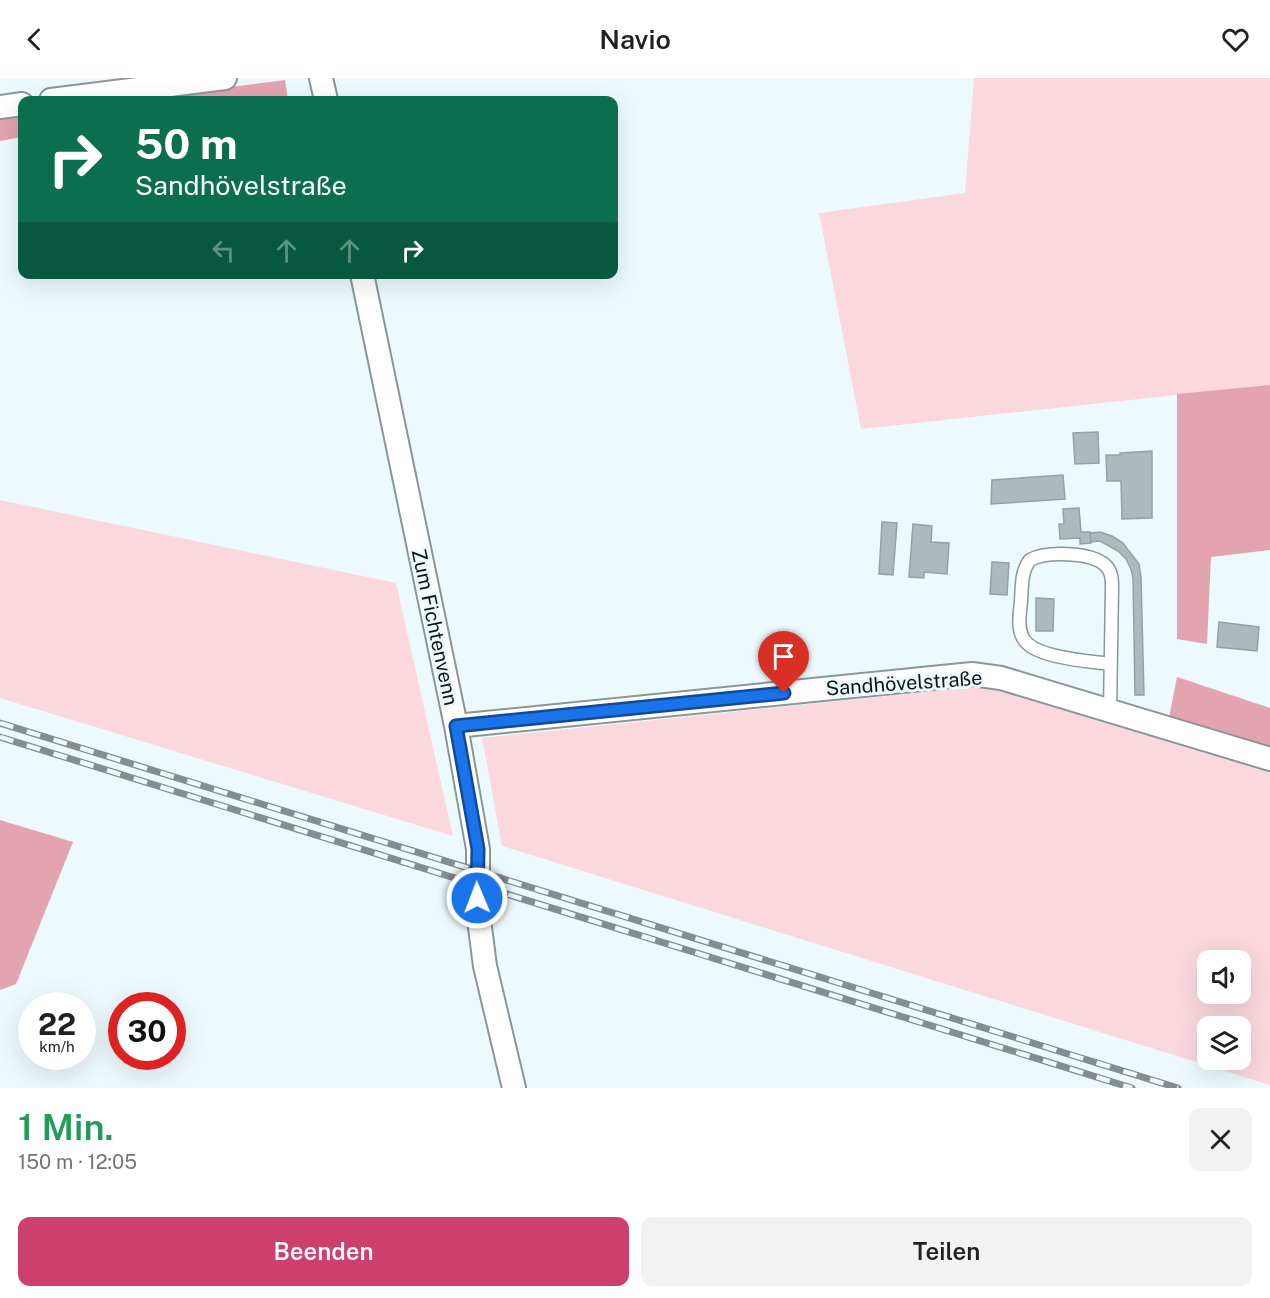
<!DOCTYPE html>
<html lang="de">
<meta charset="utf-8">
<style>
body{margin:0;font-family:"Public Sans",sans-serif;background:#f2f2f2;color:#202124;height:100vh;display:flex;flex-direction:column;font-size:22px;white-space:nowrap}
*{box-sizing:border-box;margin:0}
p{font-size:20px;color:#757577}
.icon{flex:none;width:33px;height:33px;fill:none;stroke:currentColor;stroke-width:2;stroke-linecap:round;stroke-linejoin:round}
.map{position:relative;height:1010px;overflow:hidden}
.drawer{display:flex;flex-direction:column;background:#fff;flex:1}
.drawer>*{flex:none}
.guide{position:absolute;left:18px;top:18px;width:600px;height:183px;border-radius:12px;box-shadow:0 6px 24px #0002;background:#0b6e4f;color:#fff;overflow:hidden}
.tools{position:absolute;left:1197px;top:872px;display:grid;gap:12px}
.tools a{display:grid;place-items:center;width:54px;height:54px;border-radius:12px;background:#fff;box-shadow:0 6px 24px #0002;font-size:30px}
.speed{position:absolute;left:18px;top:914px;display:flex;gap:12px;font-size:30px;font-weight:700;text-align:center}
.speed>*{display:grid;place-content:center;width:78px;height:78px;border-radius:50%;background:#fff;box-shadow:0 6px 24px #0002;line-height:1}
.speed small{font-size:15px;font-weight:400}
.speed .limit{border:9px solid #d22;background:#fff;color:#111}
.pin{position:absolute;display:grid;place-items:center;width:51px;height:51px;color:#fff;margin:-62px -26px;border-radius:50% 50% 50% 0;rotate:-45deg;box-shadow:0 0 6px #0007}
.pin .icon{rotate:45deg}
.me{position:absolute;width:66px;margin:-33px;rotate:359deg;stroke-linejoin:round;filter:drop-shadow(0 0 4px #0008)}
.turn{display:flex;align-items:center;gap:21px;height:126px;padding:0 18px;font-size:27px}
.turn .icon{width:78px;height:78px;stroke-width:2.5}
.turn b{display:block;font-size:42px;line-height:51px}
.lanes{display:flex;align-items:center;height:57px;padding:0 18px;background:#0003;justify-content:center;gap:30px;direction:ltr}
.lanes .off{opacity:.35}
.round{display:grid;place-items:center;flex:none;width:63px;height:63px;border-radius:12px;background:#f2f2f2}
.head{display:flex;align-items:center;justify-content:space-between;height:102px;padding:0 18px}
h1{font-size:36px;font-weight:600;line-height:45px;color:#1e9e55}
.button{display:flex;gap:12px;margin-top:auto;padding:12px 18px}
.button a{flex:1;height:69px;border-radius:12px;background:#cd3f6c;color:#fff;font-size:24px;font-weight:600;line-height:69px;text-align:center}
.button a+a{background:#f2f2f2;color:#202124}
header{display:flex;justify-content:space-between;align-items:center;height:78px;padding:0 18px;background:#fff;font-size:27px;font-weight:600}
.map>svg:first-child{display:block}
</style>
<header><svg class="icon" aria-label="back" viewBox="0 0 24 24"><path d="M15 5l-7 7 7 7"/></svg>Navio<svg class="icon" aria-label="heart" viewBox="0 0 24 24"><path d="M12 20l-8-8c-3-5 5-10 8-4 3-6 11-1 8 4z"/></svg></header>
<div class="map">
<svg width="1270" height="1010" viewBox="0 0 1270 1010">
<rect width="100%" height="100%" fill="#edfafd"/>
<path fill="#fad8de" fill-rule="evenodd" d="M974,0H1270V307L861,351L819,135L965,115Z
M0,422L396,505L453,758L0,620Z
M985,608L1270,695V1007L502,768L482,660ZM1208,882H1240V915H1208ZM1208,948H1240V981H1208Z"/>
<path fill="#e4a3b1" d="M285,2L288,22H133Z
M22,37V59L0,63V40Z
M1270,307V472L1211,479L1207,566L1177,561V316Z
M1177,599L1270,630V671L1169,640Z
M0,742L73,764L16,906L0,912Z"/>
<path fill="#adb9bc" stroke="#95a1a4" stroke-width="1.5" d="M1098,354L1099,385L1075,386L1073,355Z
M1152,373V440L1122,441L1121,403H1107L1106,377H1120V375Z
M1063,397L1065,421L991,426L992,402Z
M1079,430L1081,454H1090L1091,465L1080,466V460L1060,461L1059,446H1064L1063,431Z
M882,444L897,445L893,497L879,496Z
M913,446L932,448L931,464L949,465L947,496L924,494V500L909,499Z
M1100,454L1112,458L1123,465L1139,486L1141,499L1144,617H1135L1133,500L1131,491L1126,481L1118,473L1100,463L1091,464L1090,455Z
M992,484L1009,485L1007,517L990,516Z
M1036,520L1054,521L1053,553H1036Z
M1219,544L1259,549L1257,573L1217,569Z"/>
<g fill="none" stroke-linecap="round" stroke-linejoin="round">
<g stroke="#8a9699" stroke-width="15">
<path id="lane" d="M1110,633L1112,510C1112,502 1112,493 1105,487C1091,474 1046,473 1030,482C1021,493 1022,509 1021,523C1020,535 1017,549 1023,560C1033,580 1089,583 1110,586"/>
</g>
<g stroke="#8a9699" stroke-width="26">
<path id="street" d="M321,0L326,22
M51,22L225,0
M0,29L22,26
M362,196L456,648L478,771V834L485,888L514,1010
M456,648L972,596L1001,600L1270,681"/>
</g>
<use href="#lane" stroke="#fff" stroke-width="12"/>
<use href="#street" stroke="#fff" stroke-width="22"/>
<g stroke="#848d8f" stroke-width="7">
<path id="rail" d="M0,645L1178,1010
M0,659L1132,1010"/>
</g>
<use href="#rail" stroke="#edfafd" stroke-width="4.5" stroke-dasharray="14" stroke-linecap="butt"/>
</g>
<g fill="none" stroke-linecap="round" stroke-linejoin="round">
<g stroke="#114b97" stroke-width="15">
<path id="route" d="M477,820L478,771L456,648L784,615"/>
</g>
<use href="#route" stroke="#1a73e8" stroke-width="10"/>
</g>
<g text-anchor="middle" stroke-width="6" stroke-linejoin="round" paint-order="stroke">
<g font-size="20" fill="#111516" stroke="#edfafd">
<text transform="translate(435 549) rotate(78)" y="7">Zum Fichtenvenn</text>
<text transform="translate(904 605) rotate(-4)" y="7">Sandhövelstraße</text>
</g>
</g>
</svg>
<div class="tools">
<a><svg class="icon" aria-label="sound" viewBox="0 0 24 24"><path d="M4 9h4l5-4v14l-5-4H4zM17 9q2 3 0 6"/></svg></a>
<a><svg class="icon" aria-label="layers" viewBox="0 0 24 24"><path d="M12 4l9 5-9 5-9-5zM3 14l9 5 9-5"/></svg></a>
</div>
<div class="speed"><div>22<small>km/h</small></div><div class="limit">30</div></div>
<div class="pin" style="left:784px;top:615px;background:#d93025"><svg class="icon" aria-label="arrive" viewBox="0 0 24 24"><path d="M6 21V4h12l-3 4 3 4H6"/></svg></div>
<svg class="me" style="left:477px;top:820px" viewBox="-20 -20 40 40"><circle r="17" fill="#1a73e8" stroke="#fff" stroke-width="3"/><path d="M0-11L8 9 0 5-8 9z" fill="#fff"/></svg>
<div class="guide">
<div class="turn"><svg class="icon" aria-label="right" viewBox="0 0 24 24"><path d="M7 20v-9h11M14 6l5 5-5 5"/></svg><div><b>50 m</b>Sandhövelstraße</div></div>
<div class="lanes"><svg class="icon off" aria-label="left" viewBox="0 0 24 24"><path d="M17 20v-9H6M10 6l-5 5 5 5"/></svg><svg class="icon off" aria-label="ahead" viewBox="0 0 24 24"><path d="M12 20V5M6 11l6-6 6 6"/></svg><svg class="icon off" aria-label="ahead" viewBox="0 0 24 24"><path d="M12 20V5M6 11l6-6 6 6"/></svg><svg class="icon" aria-label="right" viewBox="0 0 24 24"><path d="M7 20v-9h11M14 6l5 5-5 5"/></svg></div>
</div>
</div>
<section class="drawer">
<div class="head"><div><h1>1 Min.</h1><p>150 m · 12:05</p></div><a class="round"><svg class="icon" aria-label="close" viewBox="0 0 24 24"><path d="M6 6l12 12M18 6L6 18"/></svg></a></div>
<div class="button"><a>Beenden</a><a>Teilen</a></div>
</section>
